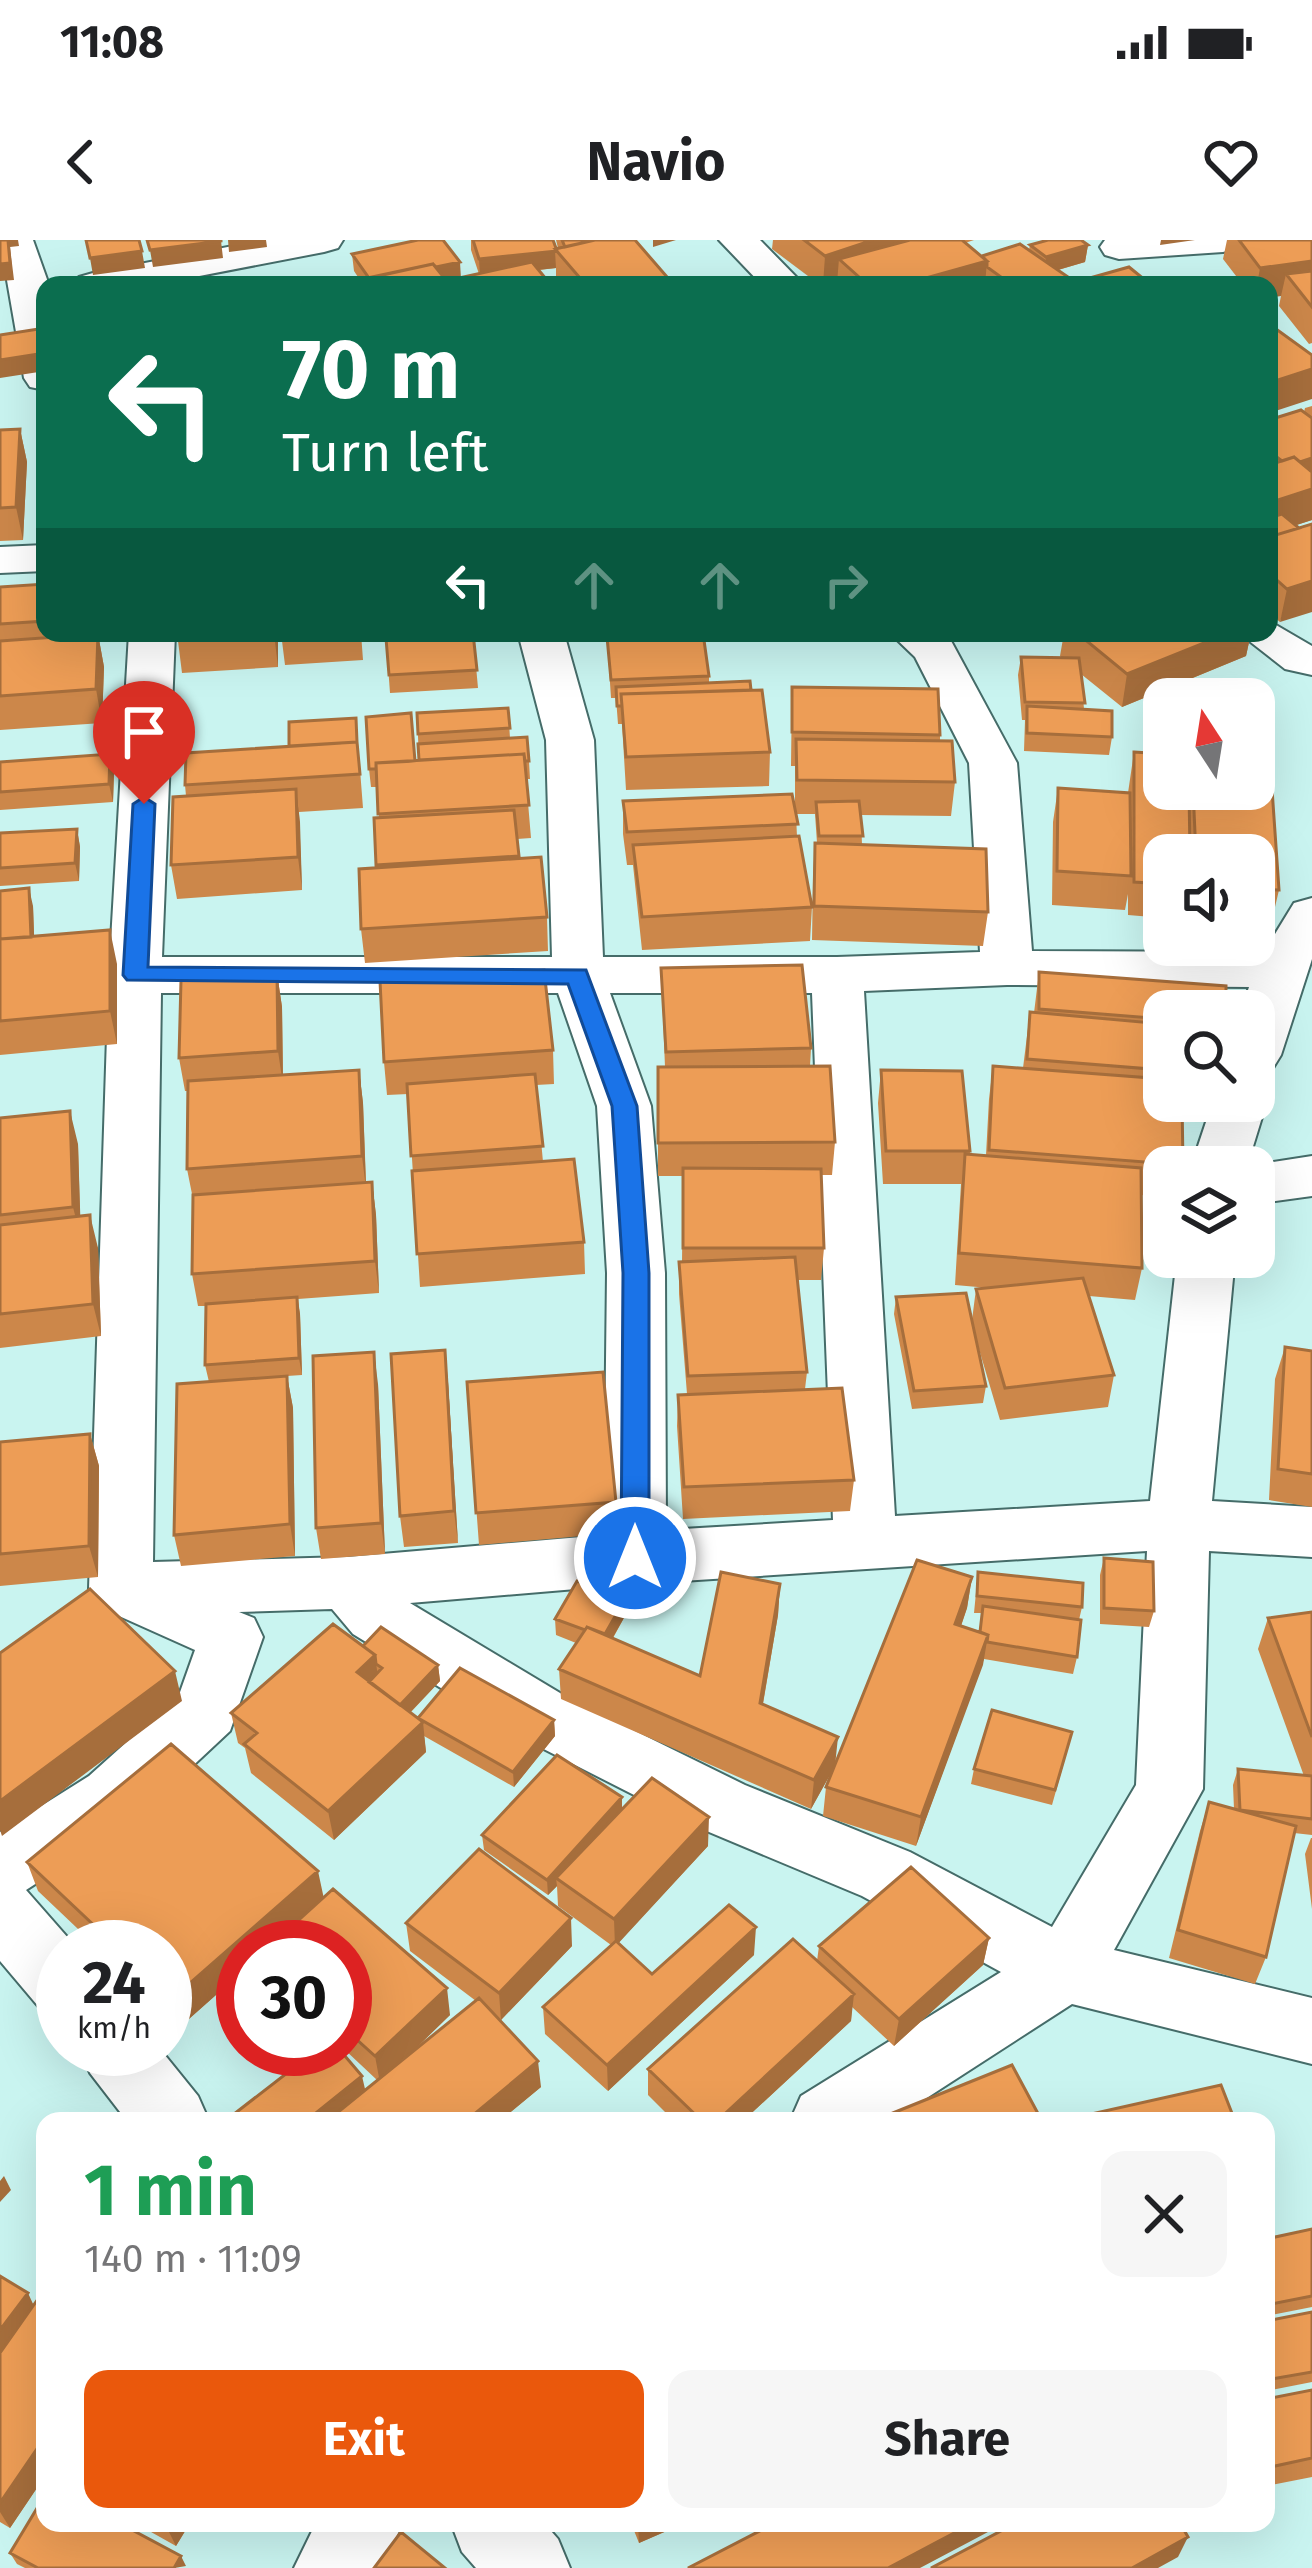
<!DOCTYPE html>
<meta charset="utf-8">
<style>
body{margin:0;font-family:"Fira Sans",sans-serif;background:#f6f6f6;color:#202124;height:100vh;display:flex;flex-direction:column;font-size:45px;white-space:nowrap}
*{box-sizing:border-box;margin:0}
p{font-size:39px;color:#757577}
.icon{flex:none;width:66px;height:66px;fill:none;stroke:currentColor;stroke-width:2;stroke-linecap:round;stroke-linejoin:round}
.map{position:relative;flex:1;overflow:hidden}
.panel{position:absolute;left:36px;top:1872px;width:1239px;height:420px;display:flex;flex-direction:column;background:#fff;border-radius:24px;box-shadow:0 12px 48px #0002}
.panel>*{flex:none}
.banner{position:absolute;left:36px;top:36px;width:1242px;height:366px;border-radius:24px;box-shadow:0 12px 48px #0002;background:#0b6e4f;color:#fff;overflow:hidden}
.needle{width:78px;rotate:348deg}
.fabs{position:absolute;left:1143px;top:438px;display:grid;gap:24px}
.fabs a{display:grid;place-items:center;width:132px;height:132px;border-radius:24px;background:#fff;box-shadow:0 12px 48px #0002;font-size:60px}
.speed{position:absolute;left:36px;top:1680px;display:flex;gap:24px;font-size:60px;font-weight:700;text-align:center}
.speed>*{display:grid;place-content:center;width:156px;height:156px;border-radius:50%;background:#fff;box-shadow:0 12px 48px #0002;line-height:1}
.speed small{font-size:30px;font-weight:400}
.speed .limit{border:18px solid #d22;background:#fff;color:#111}
.pin{position:absolute;display:grid;place-items:center;width:102px;height:102px;color:#fff;margin:-123px -51px;border-radius:50% 50% 50% 0;rotate:-45deg;box-shadow:0 0 12px #0007}
.pin .icon{rotate:45deg}
.me{position:absolute;width:132px;margin:-66px;rotate:0deg;stroke-linejoin:round;filter:drop-shadow(0 0 9px #0008)}
.turn{display:flex;align-items:center;gap:42px;height:252px;padding:0 48px;font-size:54px}
.turn .icon{width:156px;height:156px;stroke-width:2.5}
.turn b{display:block;font-size:84px;line-height:102px}
.lanes{display:flex;align-items:center;height:114px;padding:0 48px;background:#0003;justify-content:center;gap:60px;direction:ltr}
.lanes .off{opacity:.35}
.round{display:grid;place-items:center;flex:none;width:126px;height:126px;border-radius:24px;background:#f6f6f6}
.head{display:flex;align-items:center;justify-content:space-between;height:204px;padding:0 48px}
h1{font-size:72px;font-weight:700;line-height:90px;color:#1e9e55}
.button{display:flex;gap:24px;margin-top:auto;padding:24px 48px}
.button a{flex:1;height:138px;border-radius:24px;background:#ea580c;color:#fff;font-size:48px;font-weight:700;line-height:138px;text-align:center}
.button a+a{background:#f6f6f6;color:#202124}
.status{display:flex;justify-content:space-between;align-items:center;height:84px;padding:0 60px;background:#fff;direction:ltr}
.status svg{height:33px;fill:currentColor}
header{display:flex;justify-content:space-between;align-items:center;height:156px;padding:0 48px;background:#fff;font-size:54px;font-weight:700}
.map>svg:first-child{display:block}
</style>
<div class="status"><b>11:08</b><svg viewBox="0 0 49 12"><path d="M0 12V9h3v3zM5 12V6h3v6zM10 12V3h3v9zM15 12V0h3v12zM26 1h20v11H26zM47 4h2v5h-2z"/></svg></div>
<header><svg class="icon" aria-label="back" viewBox="0 0 24 24"><path d="M15 5l-7 7 7 7"/></svg>Navio<svg class="icon" aria-label="heart" viewBox="0 0 24 24"><path d="M12 20l-8-8c-3-5 5-10 8-4 3-6 11-1 8 4z"/></svg></header>
<div class="map">
<svg width="1312" height="2328" viewBox="0 0 1312 2328">
<rect width="100%" height="100%" fill="#c9f4f0"/>
<g fill="none" stroke-linecap="round" stroke-linejoin="round">
<g stroke="#456c69" stroke-width="4">
<path id="minor" d="M0,0H33L49,45H45V150L30,147L24,138Z
M264,0H343L338,8L324,12L153,45H73L79,37L93,33Z
M719,0H760L804,45H762Z
M1105,0H1242L1237,8L1223,12L1119,19L1105,15L1100,7Z
M45,305V331L0,333V307Z
M1269,381L1312,406V435L1285,429L1239,393H1269Z
M129,393H175L162,717H552L546,500L518,393H564L594,500L603,717H837L980,712L969,523L915,417L890,393H942L950,399L1017,523L1032,711L1264,712L1294,663L1312,658V719L1281,815L1273,828L1254,834V771H1241L1249,747L1007,745L864,751L895,1276L1150,1261L1177,1017H1235L1212,1261L1312,1267V1317L1209,1311L1203,1549L1114,1710L1312,1758V1824L1072,1764L891,1881H790L801,1856L1001,1732L862,1656L697,1587L524,1499L353,1394L332,1369L239,1372L254,1378L263,1397L230,1491L137,1578L26,1650L76,1707H63V1775L38,1766L0,1721V1592L89,1536L179,1455L195,1410L99,1367L89,1349L109,735ZM161,753H558L597,866L607,1033L604,1295L347,1317L153,1322ZM610,753H812L833,1280L666,1290L665,1033L651,866ZM1147,1311L1136,1545L1052,1687L910,1612L745,1545L570,1459L410,1363L635,1344Z
M1254,846L1267,861L1247,926L1312,916V956L1254,964V927H1191L1213,861H1254Z
M79,1809H160L198,1856L209,1881H127L90,1833Z
M316,2283H403L381,2328H294Z
M451,2283H544L558,2299L570,2328H476L462,2312Z"/>
</g>
<use href="#minor" fill="#fff" fill-rule="evenodd"/>
</g>
<path fill="#cc874a" d="M471,0H553L557,8H558L556,0H635L674,45H553L559,44L556,41V28L539,30L551,45H459V40L447,42L450,45H359L360,40L354,31L352,14L461,38L479,34L471,10Z
M773,0H974L965,3L982,16L1029,10L1030,5H1088L1085,22L1058,30L1067,44L1150,45H837V43L820,45L772,9Z
M1227,0H1312V103L1309,104L1279,66L1281,56L1269,45H1243L1223,19Z
M1312,166V280L1296,285L1299,288L1312,284L1280,382L1269,373V180L1304,172L1305,168Z
M20,189L27,222L23,300L0,301V190Z
M45,344V393L98,394L104,427L102,483L0,490V347Z
M177,393H278V427L182,433Z
M281,393H361L363,420L285,425Z
M473,393L478,448L390,453L386,398Z
M1064,393H1251L1246,416L1122,467L1081,434L1084,469L1112,497L1109,515L1024,511L1025,480H1022L1018,435L1021,417L1062,418L1060,416Z
M607,397L709,436V443L751,450L770,512L769,546L626,550L622,484H618L616,458H611Z
M792,447L940,495V501L955,542L951,576L861,575L862,605L988,672L983,706L812,700L813,637L815,603H817L815,574H796L797,597L812,667L810,701L642,710L633,625H627L623,594V561L795,568V526H791Z
M508,468L510,498L529,521L530,539H526L531,598L517,599L519,618L547,677L548,711L365,723L361,689L376,628L374,578H379L377,547H371L369,529L419,520L417,473Z
M356,478L363,568L299,572L302,650L177,659L171,625L186,556L185,545L289,506Z
M1134,512L1164,549H1254L1279,650L1271,684L1254,682V615H1164V678L1128,675V654L1125,670L1052,665L1053,582L1058,548L1128,553Z
M0,522L114,532L113,562L0,570Z
M77,589L80,607L79,641L0,646V593Z
M0,651L33,666L34,696L117,724V804L0,815Z
M661,728L811,808L810,826L835,902L832,935H821L824,1008L821,1040H797L807,1132L805,1149L854,1240L850,1271L683,1279L677,1186L678,1155L687,1154L679,1054V1022H682L683,936H658V827H665Z
M1039,732L1164,771V861H1219L1217,869L1182,866L1183,927H1164V957L1141,955L1142,1028L1135,1060L1089,1056L1114,1135L1108,1167L1000,1180L973,1089L986,1146L983,1163L912,1169L894,1074L896,1057L972,1080L976,1049L989,1048L955,1045L961,944H883L878,863L881,830L970,911V914L986,915L989,859L993,826L1023,828L1030,772L1034,773Z
M277,733L282,767L283,835L359,830L363,863L366,942H372L376,975L379,1053L298,1059L300,1074L302,1135L287,1136L293,1168L295,1316L181,1326L174,1295L209,1142L205,1125L206,1066H198L192,1034L193,959L187,929L188,851H185L179,818Z
M553,810L554,844L536,845L543,922L584,1002L585,1034L420,1047L408,854L387,855L384,822Z
M0,878L78,904L80,976L98,1008L101,1096L0,1108Z
M1285,1107L1312,1111V1267L1269,1260L1275,1139Z
M448,1142L458,1303L404,1307L400,1276Z
M467,1142L616,1262L617,1293L479,1305Z
M378,1144L385,1314L321,1319L316,1288Z
M90,1194L99,1226L98,1337L0,1346V1202Z
M1104,1318L1154,1371L1149,1387L1100,1384V1335Z
M978,1332L1082,1367L1079,1380L1077,1417L1073,1434L984,1419L916,1606L823,1576L826,1547L834,1527L811,1569L561,1459L559,1429L576,1403L556,1395L555,1379L625,1359V1376L613,1398L700,1436L780,1344L778,1375L763,1464L835,1526L972,1337L967,1368L961,1386L979,1392L982,1373H974Z
M1312,1372V1595L1294,1593L1266,1717L1255,1744L1169,1718L1200,1591L1209,1562L1234,1569L1233,1545L1238,1529L1304,1536L1258,1409L1268,1378Z
M363,1406L438,1425L440,1441L410,1473L418,1479L554,1480L555,1496L514,1547L424,1496L426,1512L334,1600L251,1533L245,1508L238,1503L231,1473Z
M1068,1508L1052,1565L971,1544L974,1529Z
M622,1557V1569L708,1606L618,1703L652,1734L754,1715L608,1851L545,1794L543,1767L611,1705L558,1666L557,1646L548,1655L484,1610L482,1595Z
M1311,1598H1312V1669L1305,1614Z
M27,1622L323,1657L450,1775L410,1814L476,1761L410,1711L406,1683L572,1706L501,1780L496,1776L541,1847L500,1881H225L365,1850L377,1840L344,1809L345,1707H243V1731L181,1786L165,1772V1707H97L38,1651Z
M989,1698L983,1725L894,1806L852,1767L851,1781L743,1881H674L648,1855V1829L817,1721L819,1706Z
M1312,1989V2067L1266,2076V1999Z
M0,2036L34,2065L45,2049V2236L10,2288L0,2282Z
M1312,2072V2142L1266,2151V2081Z
M1312,2150V2237L1266,2246V2159Z
M135,2283H190L176,2306Z
M631,2283H685L639,2303Z
M10,2313L186,2326L25,2328L17,2324Z"/>
<path fill="#a66e3c" d="M0,0H18L19,6L10,7L14,40L0,41Z
M228,0H266L267,7L229,12Z
M653,0H676L653,7Z
M873,0H933L839,19L837,43L823,45L825,16Z
M1161,0H1195L1160,5Z
M221,1L223,18L153,27L150,10Z
M1088,5L1085,22L1044,34L1046,17Z
M142,11L145,28L93,35L90,18Z
M555,11L556,28L480,36L479,19Z
M987,21L985,45H901Z
M1312,21V52L1286,34L1281,56L1269,58V45H1257L1260,28Z
M460,22L461,39L434,45L371,41Z
M1068,37L1067,45H1045Z
M45,113V131L0,138V120Z
M1312,129V159L1269,173V143Z
M20,189L27,222L23,300L16,267Z
M1312,218V234L1289,226Z
M1312,249V280L1269,294V263Z
M1312,341V372L1280,382L1287,349Z
M274,393H278V427Z
M1229,393H1251L1246,416L1122,467L1127,434Z
M98,394L104,427L102,483L96,449Z
M110,514L114,532L113,562L109,544Z
M296,549L300,582L302,650L298,617Z
M77,589L80,607L79,641L75,623Z
M29,648L33,666L35,720L31,703Z
M110,690L117,724V804L110,771Z
M277,733L282,767L283,845L278,811Z
M359,830L363,863L366,949L362,916Z
M70,871L78,904L81,999L73,967Z
M372,942L376,975L379,1053L375,1021Z
M90,975L98,1008L101,1096L93,1064Z
M297,1057L300,1074L302,1135L299,1118Z
M445,1110L448,1142L458,1303L454,1271Z
M374,1112L378,1144L385,1314L381,1283Z
M287,1136L293,1168L295,1316L290,1284Z
M90,1194L99,1226L98,1337L89,1306Z
M972,1337L967,1368L951,1415L955,1384Z
M780,1344L778,1375L758,1492L760,1463Z
M625,1359V1376L604,1413V1397Z
M988,1395L983,1425L916,1606L921,1577Z
M375,1415L379,1445L373,1452L357,1432Z
M438,1425L440,1441L399,1484L397,1468Z
M175,1431L182,1461L2,1596L0,1590V1561Z
M554,1480L555,1496L514,1547L513,1532Z
M423,1482L426,1512L334,1600L328,1571Z
M838,1497L835,1526L811,1569L814,1540Z
M622,1557V1572L556,1638L557,1646L548,1655L547,1640Z
M709,1577L708,1606L615,1707L614,1679Z
M318,1631L324,1659L270,1707H243V1731L181,1786L172,1759Z
M571,1678L572,1706L501,1780L499,1753Z
M756,1687L754,1715L608,1851L607,1825Z
M989,1698L983,1725L894,1806L899,1779Z
M447,1748L450,1775L380,1843L375,1816Z
M854,1754L851,1781L743,1881H717Z
M538,1821L541,1847L500,1881H466Z
M362,1836L368,1862L344,1881H306Z
M4,1936L11,1950L0,1962V1941Z
M28,2053L39,2077L0,2131V2090Z
M45,2197V2236L10,2288L0,2272V2263Z
M168,2283H190L176,2306L166,2286Z
M638,2283H685L639,2303Z
M973,2283H1005L920,2328H888Z
M1188,2297L1178,2317L1158,2328H1132Z
M181,2316L186,2326L174,2328Z"/>
<path fill="#ed9d56" stroke="#a66e3c" stroke-width="3" d="M0,0H8L10,23L0,24Z
M86,0H139L142,11L90,18Z
M147,0H221V1L150,10Z
M418,0H443L460,22L436,27L433,24L369,38L352,14Z
M473,0H553L557,11L479,19Z
M562,0H595L565,7Z
M595,0H635L674,45H586L555,9Z
M804,0H873L825,16Z
M910,0H962L987,21L901,45H868L839,19Z
M1048,0H1081L1088,5L1046,17L1030,5Z
M1239,0H1312V21L1260,28Z
M1020,4L1068,37L1045,45H1012L987,27V21L982,16Z
M532,22L551,45H464L459,38Z
M433,24L450,45H362L358,40Z
M1129,27L1150,44L1065,45Z
M1312,31V67L1286,34Z
M1178,39L1186,45H1160Z
M1269,84L1312,115V129L1269,143Z
M45,88V113L0,120V95Z
M1301,170L1312,178V218L1300,222L1294,217L1282,221L1269,211V180Z
M20,189L16,267L0,268V190Z
M1294,217L1312,232V249L1269,263V225Z
M1282,274L1299,288L1269,297V278Z
M1312,284V341L1287,349L1269,333V297Z
M45,344V381L0,384V347Z
M177,393H274V394L177,400Z
M473,393L477,430L389,435L386,398Z
M703,393L709,436L611,440L607,397Z
M1077,393H1229L1127,434Z
M98,394L96,449L0,456V401Z
M1021,417L1079,418L1085,463L1025,462Z
M750,441L751,450L621,454L622,466H617L616,447Z
M792,447L938,449L940,495L792,492Z
M762,450L770,512L626,517L621,454Z
M1027,466L1112,471V497L1027,493Z
M508,468L510,488L418,494L417,473Z
M411,473L415,521L376,523V529H369L366,477Z
M356,478L357,502L289,506V482Z
M527,497L529,521H525L524,514L419,520L418,504Z
M796,499L952,501L955,542L797,540Z
M357,502L360,534L185,545L186,513Z
M1134,512L1164,514V549H1189L1190,615H1164V644L1134,642Z
M110,514L109,544L0,552V522Z
M524,514L529,565L378,574L376,523Z
M1254,519L1270,520L1279,650L1254,649V615H1196L1193,549H1254Z
M1058,548L1130,553L1131,636L1057,631Z
M296,549L298,617L171,625L173,557Z
M792,554L798,584L627,592L623,561Z
M859,561L863,596H819L816,562Z
M514,570L519,616L376,625L374,578Z
M77,589L75,623L0,628V593Z
M799,596L812,667L642,677L633,605Z
M815,603L986,609L988,672L814,666Z
M541,617L547,677L361,689L359,629Z
M29,648L31,697L0,699V651Z
M110,690V771L0,781V699Z
M802,725L811,808L666,812L661,728Z
M544,730L553,810L384,822L380,741Z
M1039,732L1226,746V771H1164V779L1039,769Z
M277,733L278,811L179,818L181,740Z
M1030,772L1164,784V830L1027,819Z
M830,826L835,902L658,903V827Z
M993,826L1164,839V861H1182L1183,925L989,910Z
M359,830L362,916L187,929L188,841Z
M881,830L962,831L970,911H886Z
M535,834L543,906L411,916L407,844Z
M70,871L73,967L0,975V878Z
M965,914L1141,928L1142,1028L959,1013Z
M574,919L584,1002L417,1014L412,931Z
M683,928L821,929L824,1008H683Z
M372,942L375,1021L192,1034L193,955Z
M90,975L93,1064L0,1074V985Z
M795,1017L807,1132L688,1136L679,1022Z
M1083,1038L1114,1135L1005,1148L976,1049Z
M966,1053L986,1146L914,1151L896,1057Z
M297,1057L299,1118L205,1125L206,1064Z
M1285,1107L1312,1111V1234L1278,1229Z
M445,1110L454,1271L400,1276L391,1114Z
M374,1112L381,1283L316,1288L313,1116Z
M603,1132L616,1262L476,1273L467,1142Z
M287,1136L290,1284L174,1295L177,1144Z
M842,1148L854,1240L684,1247L678,1155Z
M90,1194L89,1306L0,1314V1202Z
M1104,1318L1153,1322L1154,1371L1104,1368Z
M917,1320L972,1337L955,1384L988,1395L921,1577L826,1547Z
M721,1332L780,1344L760,1463L838,1497L814,1540L559,1429L587,1387L700,1436Z
M978,1332L1083,1343L1082,1367L977,1356Z
M577,1341L625,1359L605,1394L587,1387L585,1390L555,1379Z
M90,1349L175,1431L0,1561V1413Z
M983,1366L1081,1380L1077,1417L987,1402L988,1395L980,1392Z
M1312,1372V1497L1268,1378Z
M333,1384L375,1415L357,1432L423,1482L328,1571L244,1504L257,1493L231,1473Z
M381,1387L438,1425L400,1465L369,1442L382,1428L376,1424L375,1415L363,1406Z
M460,1428L554,1480L513,1532L418,1478Z
M992,1470L1072,1492L1055,1550L974,1529Z
M171,1504L318,1631L172,1759L165,1753V1707H117L27,1622Z
M557,1515L622,1557L547,1640L482,1595Z
M1238,1529L1312,1536V1579L1240,1570Z
M652,1538L709,1577L614,1679L556,1638Z
M1209,1562L1296,1586L1266,1717L1178,1690Z
M479,1609L571,1678L499,1753L406,1683Z
M911,1627L989,1698L899,1779L819,1706Z
M333,1649L447,1748L375,1816L345,1789V1707H269Z
M729,1665L756,1687L607,1825L543,1767L616,1701L652,1734Z
M793,1699L854,1754L717,1881H702L648,1829Z
M479,1758L538,1821L466,1881H327Z
M318,1809H339L362,1836L306,1881H225Z
M1012,1825L1042,1881H873Z
M1221,1845L1235,1881H1094L1091,1874Z
M1312,1989V2056L1266,2065V1999Z
M0,2036L28,2053L0,2090Z
M45,2049V2197L0,2263V2113Z
M1312,2072V2132L1266,2140V2081Z
M1312,2150V2218L1266,2228V2159Z
M45,2255V2283H119L181,2316L174,2328H38L10,2313Z
M775,2283H973L888,2328H688Z
M1016,2283H1180L1188,2297L1132,2328H931Z
M401,2292L445,2328H374Z"/>
<path fill="#1a73e8" stroke="#114b97" stroke-width="3" d="M144,557L155,564L148,727L586,730L637,866L649,1033V1318L645,1326H625L621,1318L623,1033L612,866L568,744L127,740L123,735L133,564Z"/>
</svg>
<div class="fabs">
<a><svg class="needle" viewBox="-14 -14 28 28"><path d="M0-13l5 13h-10z" fill="#e53935"/><path d="M0 13l5-13h-10z" fill="#757577"/></svg></a>
<a><svg class="icon" aria-label="sound" viewBox="0 0 24 24"><path d="M4 9h4l5-4v14l-5-4H4zM17 9q2 3 0 6"/></svg></a>
<a><svg class="icon" aria-label="search" viewBox="0 0 24 24"><circle cx="10" cy="10" r="6"/><path d="M15 15l6 6"/></svg></a>
<a><svg class="icon" aria-label="layers" viewBox="0 0 24 24"><path d="M12 4l9 5-9 5-9-5zM3 14l9 5 9-5"/></svg></a>
</div>
<div class="speed"><div>24<small>km/h</small></div><div class="limit">30</div></div>
<div class="pin" style="left:144px;top:564px;background:#d93025"><svg class="icon" aria-label="arrive" viewBox="0 0 24 24"><path d="M6 21V4h12l-3 4 3 4H6"/></svg></div>
<svg class="me" style="left:635px;top:1318px" viewBox="-20 -20 40 40"><circle r="17" fill="#1a73e8" stroke="#fff" stroke-width="3"/><path d="M0-11L8 9 0 5-8 9z" fill="#fff"/></svg>
<div class="banner">
<div class="turn"><svg class="icon" aria-label="left" viewBox="0 0 24 24"><path d="M17 20v-9H6M10 6l-5 5 5 5"/></svg><div><b>70 m</b>Turn left</div></div>
<div class="lanes"><svg class="icon" aria-label="left" viewBox="0 0 24 24"><path d="M17 20v-9H6M10 6l-5 5 5 5"/></svg><svg class="icon off" aria-label="ahead" viewBox="0 0 24 24"><path d="M12 20V5M6 11l6-6 6 6"/></svg><svg class="icon off" aria-label="ahead" viewBox="0 0 24 24"><path d="M12 20V5M6 11l6-6 6 6"/></svg><svg class="icon off" aria-label="right" viewBox="0 0 24 24"><path d="M7 20v-9h11M14 6l5 5-5 5"/></svg></div>
</div>
<section class="panel">
<div class="head"><div><h1>1 min</h1><p>140 m · 11:09</p></div><a class="round"><svg class="icon" aria-label="close" viewBox="0 0 24 24"><path d="M6 6l12 12M18 6L6 18"/></svg></a></div>
<div class="button"><a>Exit</a><a>Share</a></div>
</section>
</div>
